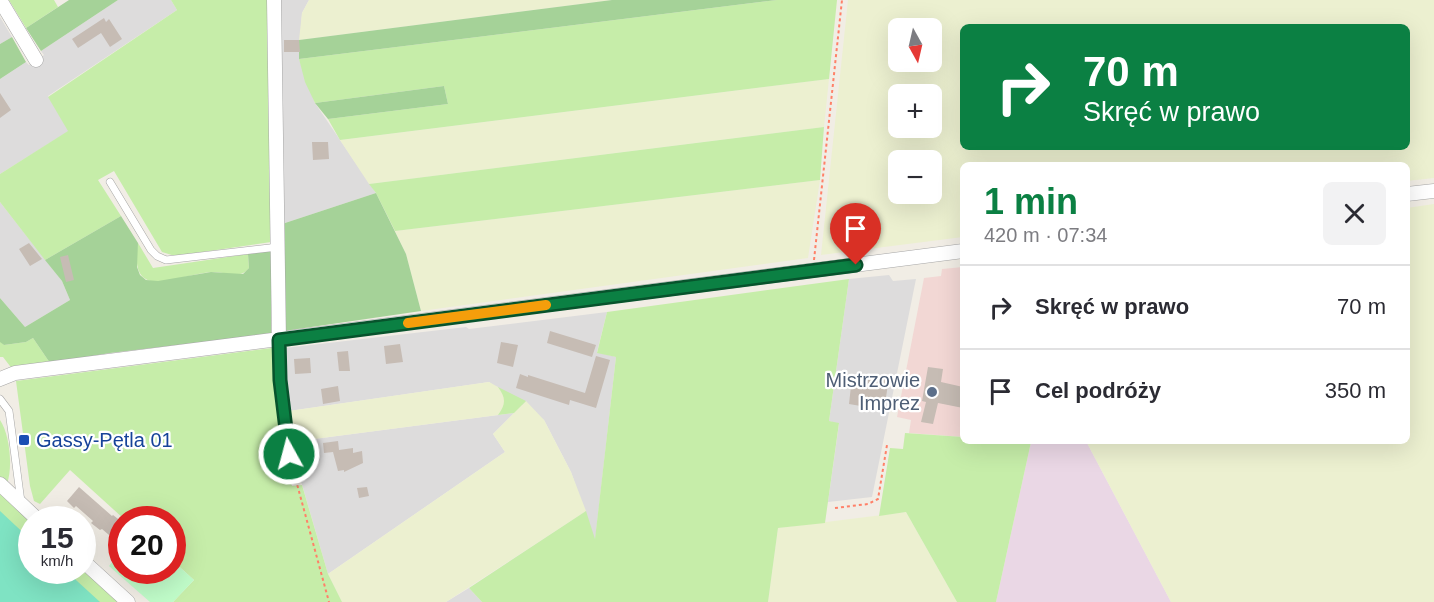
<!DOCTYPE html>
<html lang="pl">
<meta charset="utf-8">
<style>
body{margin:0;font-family:Arial,sans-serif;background:#f2f2f3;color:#2b2b33;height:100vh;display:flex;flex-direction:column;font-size:22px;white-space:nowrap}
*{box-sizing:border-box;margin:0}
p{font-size:20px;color:#7c7c81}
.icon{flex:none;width:33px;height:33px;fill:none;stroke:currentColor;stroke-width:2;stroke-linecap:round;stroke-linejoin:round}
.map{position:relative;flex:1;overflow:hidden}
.drawer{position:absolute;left:960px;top:162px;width:450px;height:282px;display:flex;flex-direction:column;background:#fff;border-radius:9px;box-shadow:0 6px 24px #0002}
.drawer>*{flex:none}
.guide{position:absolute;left:960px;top:24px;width:450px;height:126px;border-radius:9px;box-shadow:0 6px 24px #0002;background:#0b8043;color:#fff;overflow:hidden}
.needle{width:39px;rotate:172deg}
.fabs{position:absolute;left:888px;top:18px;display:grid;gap:12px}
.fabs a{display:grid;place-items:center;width:54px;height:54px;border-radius:9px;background:#fff;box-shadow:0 6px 24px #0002;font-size:30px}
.speed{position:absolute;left:18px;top:506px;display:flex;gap:12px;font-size:30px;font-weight:700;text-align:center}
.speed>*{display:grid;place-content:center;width:78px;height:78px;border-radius:50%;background:#fff;box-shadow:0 6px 24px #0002;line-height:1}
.speed small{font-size:15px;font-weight:400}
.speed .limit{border:9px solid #d22;background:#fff;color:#111}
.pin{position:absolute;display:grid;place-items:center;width:51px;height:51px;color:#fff;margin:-62px -26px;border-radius:50% 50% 50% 0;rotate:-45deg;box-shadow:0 0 6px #0007}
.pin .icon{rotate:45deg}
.me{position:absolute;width:66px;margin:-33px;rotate:353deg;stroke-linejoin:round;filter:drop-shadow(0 0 4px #0008)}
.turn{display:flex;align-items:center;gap:21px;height:126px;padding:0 24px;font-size:27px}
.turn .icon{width:78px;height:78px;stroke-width:2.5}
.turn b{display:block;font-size:42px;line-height:51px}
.round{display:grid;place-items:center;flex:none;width:63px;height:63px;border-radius:9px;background:#f2f2f3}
.headline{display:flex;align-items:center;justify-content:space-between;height:102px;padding:0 24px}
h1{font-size:36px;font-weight:700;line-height:45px;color:#0b8043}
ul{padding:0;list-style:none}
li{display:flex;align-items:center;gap:18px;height:84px;padding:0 24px;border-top:2px solid #e1e1e2}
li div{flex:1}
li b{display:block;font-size:22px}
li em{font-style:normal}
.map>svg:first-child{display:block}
</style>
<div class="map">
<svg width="1434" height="602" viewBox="0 0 1434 602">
<rect width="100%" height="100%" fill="#f1ede5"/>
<path fill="#dddcdc" d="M118,0H171L177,10L48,96L69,131L0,174V79L26,62L29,65L44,55L41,51Z
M279,0H309L302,13L299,59L315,103L376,193L282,224Z
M0,17L12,37L0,44Z
M0,202L62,281L70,300L25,327L0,298Z
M889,275L893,281L916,279L872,497L828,502L839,424L829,421L849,279Z
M607,312L597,352L616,357L595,541L571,472L544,420L489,382L289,411L285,348L466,327L469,329Z
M514,413L493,434L505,452L328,574L292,450L291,442Z
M469,588L482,602H446Z"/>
<path fill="#f2d7d4" d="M963,267V437L909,433L911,420L897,417L924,278L941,276L942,269Z"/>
<path fill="#ead7e5" d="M1037,441H1086L1171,602H996L1031,442L1036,443Z"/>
<path fill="#ecf0d0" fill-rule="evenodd" d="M309,0H612L299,40L302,13Z
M848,0H1434V178L1407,181V165H963V237L821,255ZM963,27H1407V147H963ZM898,28H932V62H898ZM898,94H932V128H898ZM898,160H932V194H898Z
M829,79L824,127L369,184L340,140Z
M820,180L808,258L421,311L406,254L395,231Z
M1434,204V602H1171L1086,441H1407V208Z
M489,382L498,387L505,397V404L498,415L291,442L289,411Z
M526,401L544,420L571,472L586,511L446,602H342L328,574L505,452L493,434Z
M906,512L957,602H768L778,528Z"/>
<path fill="#c6eda9" d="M9,0H54L58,7L26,28Z
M171,0H267L271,242L175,256L162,252L114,171L98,180L121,216L45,260L0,202V174L68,131L48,97L177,10Z
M777,0H837L829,79L340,140L328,119L448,104L444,86L315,103L305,82L299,59Z
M824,127L820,180L395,231L376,193L369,184Z
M138,243L153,268L248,254L249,268C240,280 227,272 214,272C178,273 128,306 138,243Z
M849,279L829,421L839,423L825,523L778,528L768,602H482L469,588L586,511L595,539L616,357L597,353L607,312Z
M33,338L50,363L13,370L3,357H0V341L4,345L26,342Z
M272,348L277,355L284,460L292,486L302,485L328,574L342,602H173L194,580L173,561L172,519H124L70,470L40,504L34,501L30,486L16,381Z
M498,387L526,401L514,413L498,415C506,404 506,398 498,387Z
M0,420C10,435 13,467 7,484L0,478Z
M905,433L963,437V441L1031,442L996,602H957L906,512L879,516L890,448L903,449Z
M0,494L31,522L32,570H82L83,568L120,602H0Z"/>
<path fill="#a5d298" d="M69,0H118L41,51L26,28Z
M612,0H777L299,59V40Z
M12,37L26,62L0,79V44Z
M444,86L448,104L328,119L315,103Z
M376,193L406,254L421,311L284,331L282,224Z
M121,216L138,243L137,267L140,275L146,280L158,281L211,272L243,274L249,268L248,254L272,251L271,334L110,353L50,363L33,338L26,342L4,345L0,342V298L25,327L70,300L62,281L45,260Z"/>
<path fill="#c0fcc9" d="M121,551L122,570H172L173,561L194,580L173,602H150L109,566Z"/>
<path fill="#7fe3c3" d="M0,511L31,540L32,570H65L100,602H0Z"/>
<path fill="#c6bcb4" d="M104,18L106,22L109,19L122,39L110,47L101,33L78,48L72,39Z
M284,40H299L300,52H284Z
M0,93L11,110L0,118Z
M312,142H328L329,159L313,160Z
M29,243L42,259L30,266L19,249Z
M68,255L74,280L66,282L60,257Z
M550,331L596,345L592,357L547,343Z
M501,342L518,345L513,367L497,363Z
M400,344L403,362L386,364L384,346Z
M348,351L350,371H339L337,352Z
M596,356L610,360L596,408L570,400L569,405L516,388L520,374L528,377V375L585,393Z
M310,358L311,373L295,374L294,359Z
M928,367L943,369L941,382L963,387V408L938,403L933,424L921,422L926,402L922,401Z
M875,375L889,378L884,410L849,404L852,377L874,380Z
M338,386L340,401L323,404L321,389Z
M338,441L339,450L353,448V453L362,451L363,463L344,472V470L338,471L333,452L324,453L323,443Z
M79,487L112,516L113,515L122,522V546L102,529L100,530L91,523L93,521L76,506L74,508L67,501Z
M367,487L369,496L359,498L357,488Z"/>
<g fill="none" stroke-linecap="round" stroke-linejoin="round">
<g stroke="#a6a6a6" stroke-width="8">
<path id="lane" d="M110,182L151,250L157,256L166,260L278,247
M279,340L280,380L289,454
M0,399L9,411L21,502"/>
</g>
<g stroke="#a6a6a6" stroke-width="15">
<path id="street" d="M0,0L36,60
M274,0L279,340
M1407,194L1434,191
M0,379L15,373L963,251
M0,484L37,519
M82,560L128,602"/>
</g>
<path stroke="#ff8068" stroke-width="2" stroke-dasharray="3 3" stroke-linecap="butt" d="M814,260L842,0
M1072,441V442
M291,462L329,602
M835,508L868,504L878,499L887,445"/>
<use href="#lane" stroke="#fff" stroke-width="7"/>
<use href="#street" stroke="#fff" stroke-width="14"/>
</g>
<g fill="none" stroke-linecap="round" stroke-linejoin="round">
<g stroke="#07532c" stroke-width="15">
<path id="route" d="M289,454L280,380L279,340L856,265"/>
</g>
<use href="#route" stroke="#0b8043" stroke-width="10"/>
<path stroke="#f59e0b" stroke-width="10" d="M408,323L546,305"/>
</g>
<circle fill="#5c6f8a" stroke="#fff" stroke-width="2" cx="932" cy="392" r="6"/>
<rect fill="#1a4fb4" stroke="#fff" stroke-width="2" x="18" y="434" width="12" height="12" rx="3"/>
<g text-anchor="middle" stroke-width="4.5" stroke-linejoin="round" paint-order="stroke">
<g font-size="20" fill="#4e5e75" stroke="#fff" text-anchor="end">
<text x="920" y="387">Mistrzowie<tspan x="920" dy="23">Imprez</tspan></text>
</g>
<g font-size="20" fill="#164399" stroke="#fff" text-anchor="start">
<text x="36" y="447">Gassy-Pętla 01</text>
</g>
</g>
</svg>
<div class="fabs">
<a><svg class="needle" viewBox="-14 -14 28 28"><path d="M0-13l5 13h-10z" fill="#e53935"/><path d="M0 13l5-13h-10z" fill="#7c7c81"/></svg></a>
<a>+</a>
<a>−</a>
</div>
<div class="speed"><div>15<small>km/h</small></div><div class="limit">20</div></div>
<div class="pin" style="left:856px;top:265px;background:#d93025"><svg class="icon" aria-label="arrive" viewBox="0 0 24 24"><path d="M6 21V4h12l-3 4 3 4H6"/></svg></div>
<svg class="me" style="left:289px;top:454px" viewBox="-20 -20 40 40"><circle r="17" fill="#0b8043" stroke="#fff" stroke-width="3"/><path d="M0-11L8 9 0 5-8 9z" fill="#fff"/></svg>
<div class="guide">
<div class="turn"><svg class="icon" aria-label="right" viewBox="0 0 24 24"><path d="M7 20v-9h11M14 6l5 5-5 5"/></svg><div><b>70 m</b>Skręć w prawo</div></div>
</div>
<section class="drawer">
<div class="headline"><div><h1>1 min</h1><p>420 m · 07:34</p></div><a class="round"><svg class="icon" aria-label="close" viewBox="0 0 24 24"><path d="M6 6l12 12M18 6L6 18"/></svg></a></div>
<ul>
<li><svg class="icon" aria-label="right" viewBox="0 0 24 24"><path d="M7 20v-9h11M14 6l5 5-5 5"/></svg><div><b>Skręć w prawo</b></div><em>70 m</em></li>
<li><svg class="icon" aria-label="arrive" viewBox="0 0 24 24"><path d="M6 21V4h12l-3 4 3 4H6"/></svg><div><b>Cel podróży</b></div><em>350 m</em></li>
</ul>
</section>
</div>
